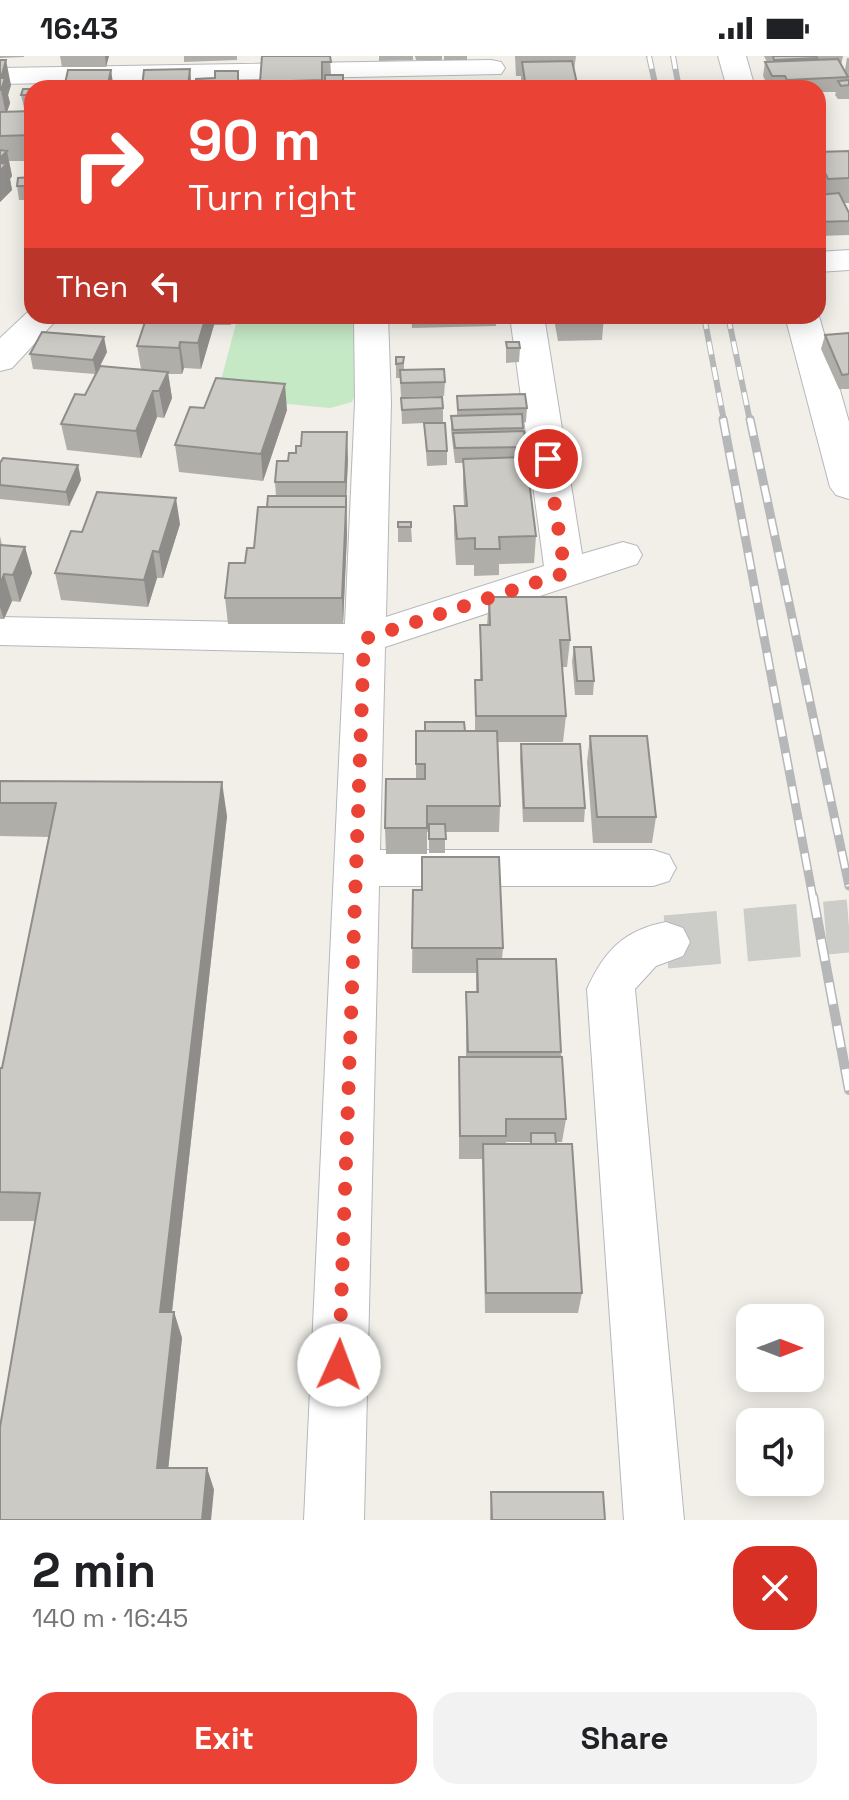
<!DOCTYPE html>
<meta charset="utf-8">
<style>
body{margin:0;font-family:"Space Grotesk",sans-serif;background:#f2f2f2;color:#202124;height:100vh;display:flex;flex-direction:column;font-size:30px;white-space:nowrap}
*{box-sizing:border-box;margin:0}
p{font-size:26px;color:#757577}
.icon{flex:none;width:44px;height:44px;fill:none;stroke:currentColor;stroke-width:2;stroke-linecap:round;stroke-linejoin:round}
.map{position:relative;height:1464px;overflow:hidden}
.side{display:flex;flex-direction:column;background:#fff;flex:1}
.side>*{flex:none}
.guide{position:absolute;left:24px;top:24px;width:802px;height:244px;border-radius:24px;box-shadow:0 4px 20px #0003;background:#ea4335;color:#fff;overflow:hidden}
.needle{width:52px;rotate:90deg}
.buttons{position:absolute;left:736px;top:1248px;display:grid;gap:16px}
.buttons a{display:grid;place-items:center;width:88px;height:88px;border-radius:16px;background:#fff;box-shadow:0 4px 20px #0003;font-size:40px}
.pin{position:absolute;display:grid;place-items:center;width:68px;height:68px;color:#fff;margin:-34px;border:4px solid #fff;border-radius:50%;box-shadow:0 2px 8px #0007}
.me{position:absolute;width:88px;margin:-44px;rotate:2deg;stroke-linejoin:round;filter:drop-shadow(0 0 6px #0008)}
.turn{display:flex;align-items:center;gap:28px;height:168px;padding:0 32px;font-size:36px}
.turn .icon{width:104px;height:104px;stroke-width:2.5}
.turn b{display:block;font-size:56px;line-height:68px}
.then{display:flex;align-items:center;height:76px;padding:0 32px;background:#0003;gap:16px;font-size:30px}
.round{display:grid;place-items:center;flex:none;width:84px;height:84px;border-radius:24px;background:#f2f2f2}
.head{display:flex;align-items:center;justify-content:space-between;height:136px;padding:0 32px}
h1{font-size:48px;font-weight:800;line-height:60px}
.primary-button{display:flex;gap:16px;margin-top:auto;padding:16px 32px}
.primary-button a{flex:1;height:92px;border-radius:24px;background:#ea4335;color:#fff;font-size:32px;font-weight:800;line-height:92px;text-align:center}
.primary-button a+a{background:#f2f2f2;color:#202124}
.status{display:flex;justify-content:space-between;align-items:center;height:56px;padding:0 40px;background:#fff;direction:ltr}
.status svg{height:22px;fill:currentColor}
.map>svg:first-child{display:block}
</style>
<div class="status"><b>16:43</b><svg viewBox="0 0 49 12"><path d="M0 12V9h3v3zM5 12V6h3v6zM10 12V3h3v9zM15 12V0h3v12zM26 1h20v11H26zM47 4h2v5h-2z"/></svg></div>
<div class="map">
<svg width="849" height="1464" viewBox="0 0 849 1464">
<rect width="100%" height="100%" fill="#f1efe8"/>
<path fill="#c5e8c5" d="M238,260H355V338L352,346L330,352L236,343L220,328Z"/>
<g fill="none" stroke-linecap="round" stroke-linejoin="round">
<path stroke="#ccccc8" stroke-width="53" stroke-dasharray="53 27" stroke-linecap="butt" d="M666,886L849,870"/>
<g stroke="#b5b8bc" stroke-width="2">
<path id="minor" d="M718,0H746L755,32H727Z
M491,4L501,6L505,12L501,18L0,28V12Z
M849,194V214L818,216V196Z
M31,253L32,260H60L12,312L0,315V282Z
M354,260H388L391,346L386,561L544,510L510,260H544L582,498L623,486L637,490L642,499L637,508L385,591L380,794H653L669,799L676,812L669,825L653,830H379L364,1464H304L344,597L0,589V561L345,568L355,346Z
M785,260H819L849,366V443L836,439L830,431Z
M666,866L683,872L690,886L683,900L656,910L635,933L684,1464H624L587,933C604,895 624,874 666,866Z"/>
</g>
<use href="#minor" fill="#fff" fill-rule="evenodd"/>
<g stroke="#b6b7b8" stroke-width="6">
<path id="rail-far2" d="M649,0L656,32
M673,0L679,32
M704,260L724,365
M728,260L750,365"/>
</g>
<g stroke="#b6b7b8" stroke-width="9">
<path id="rail-far1" d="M723,363L813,842
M750,363L849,830"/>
</g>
<g stroke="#b6b7b8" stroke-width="10">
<path id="rail" d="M813,840L849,1034"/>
</g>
<use href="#rail-far2" stroke="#fff" stroke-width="4" stroke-dasharray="13" stroke-linecap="butt"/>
<use href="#rail-far1" stroke="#fff" stroke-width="6" stroke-dasharray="17" stroke-linecap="butt"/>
<use href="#rail" stroke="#fff" stroke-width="7" stroke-dasharray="22" stroke-linecap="butt"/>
</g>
<path fill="#afaea9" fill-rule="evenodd" d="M0,0H24V1L0,2Z
M60,0H109L106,11H62Z
M184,0H237V4L184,6Z
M330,0L331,19L343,32H261L260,26Z
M379,0H413V4L379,5Z
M415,0H442V4H416Z
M444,0H467V4H444Z
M515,0H576L574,15L578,32H521V20H516Z
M764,0H843L841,9L845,14L847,2H849V43H838L835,39L836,36H818V32H769L763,20L765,6H767Z
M0,4L11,29L8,39L10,47L7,56L32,55V54V105H9L12,120L10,123L12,134L0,146Z
M190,13L191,32H142Z
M32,33V52H24L21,39Z
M849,95V147H844L849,165V179L818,180V96Z
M32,121V144H19L17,130Z
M142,260H233L231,269H214L201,313L184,312L182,318H168L172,342L164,362L157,361L141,402L67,394L61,368L85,339L95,318L33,313L30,298L107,296L100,310L141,313L137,290L144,269Z
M411,260H496V270L412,272Z
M538,260H604L602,284L558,285L554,263H539Z
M849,277V333H839L821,293L825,279Z
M506,286L520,292L519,306L506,307Z
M396,301H404V314L445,326L444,340L401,341L400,322H396Z
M457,340L527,352L526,366L523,367L526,391L525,401L536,480L534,507L499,508V519L474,520V509H456L454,477V450H464L463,429V407H455L451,374V360L457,359Z
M401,342L443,352V367L447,395V409L427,410L424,367L402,368Z
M204,352L287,354L263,425L179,416L175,389Z
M301,390L348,403L346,445L347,478L343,568H228L225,542L254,492L267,451L276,440L275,426L288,405Z
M0,407L78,409L81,424L69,450L0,443Z
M398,466L411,471L412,486H398Z
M180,468L163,522H157L148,551L61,544L55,517L82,476Z
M0,480L2,489L25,491L32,517L20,546L12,545L4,563H0Z
M489,541L570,584L567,611H562L566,660L563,686H498L500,750L499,776H445V797H429V776H427V798H386L385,772L416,723V675H475V624H480V569H487Z
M574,591L594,625L593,639H575L572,605Z
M590,680L656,761L652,787H593L587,706Z
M521,688L585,752L584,766H523L520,703Z
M0,725L227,760L172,1256H174L182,1282L168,1412H207L214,1434L0,1464L35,1165H0V1012H2L49,781L0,780Z
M413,834L503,892L502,903L561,996L566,1063L562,1086H556L582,1237L578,1257H485L482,1103H459V1001H466V936H476V917H412ZM506,1086H530V1088H506Z
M491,1436L605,1464H490Z"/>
<path fill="#8f8d8a" d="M105,0H109L106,11Z
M6,4L11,29L8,39L10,47L6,59L1,34V22Z
M190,13L191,26V32H188Z
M111,14L113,27L112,32H107Z
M7,95L12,120L10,123L12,134L0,146V102Z
M206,260H213L214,269L201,313L198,287Z
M104,281L107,296L96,318L93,304Z
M180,286L184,312L182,318L179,292Z
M168,316L172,342L164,362L159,335Z
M285,328L287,354L263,425L261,398Z
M153,335L157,361L141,402L136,375Z
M347,376L348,403L346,445L347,478L343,568L342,542Z
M78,409L81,424L69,450L66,436Z
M176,442L180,468L163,522L159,496Z
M25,491L32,517L20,546L13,519Z
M153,495L157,522L148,551L144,524Z
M4,518L12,545L4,563L0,551V528Z
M222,726L227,760L169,1282L160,1256Z
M174,1256L182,1282L166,1434L157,1412Z
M207,1412L214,1434L211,1464H202Z"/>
<path fill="#cccac5" stroke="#8f8d8a" stroke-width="2" d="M262,0H330L331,6H322V24L260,26Z
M773,0H816L817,2L774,4Z
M838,3L848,21L787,24L785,20H772L765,6Z
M0,4H6L1,22H5L1,34H0Z
M572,5L578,32H526L522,6Z
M190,13L188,30L142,31L144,14Z
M68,14H111L107,32H64Z
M215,15H238V32H196V23L215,22Z
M325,19H343V32H334V30H325Z
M849,24V29L841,30L838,25Z
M276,29L334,30V32H276Z
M23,33H32V39H21Z
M32,55V79L0,80V56Z
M0,94L7,95L0,102Z
M849,95V122L828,123L818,103V96Z
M0,107L6,108L0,115Z
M32,121V130H17L18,122Z
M839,137L849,157V165L818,166V139Z
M147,260H206L198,287L180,286L179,292L137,290Z
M42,276L104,281L93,304L30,298Z
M849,277V318L842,319L825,279Z
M506,286H519L520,292H507Z
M396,301H404L403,307L396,308Z
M100,310L168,316L159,335H153L136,375L61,368L75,338L85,339Z
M444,313L445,326L401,327L400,314Z
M216,322L285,328L261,398L175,389L190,351L204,352Z
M525,338L527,352L458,354L457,340Z
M442,341L443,352L402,354L401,342Z
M522,358L523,372L453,374L451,360Z
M424,367H445L447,395H427Z
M524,375L526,391L455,392L453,377Z
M302,376H347L345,426H275L277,405H288L289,397H296V390H301Z
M526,401L536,480L499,481L500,493H475V482L457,483L454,450H467L463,403Z
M3,402L78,409L66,436L0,429V407Z
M97,436L176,442L159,496L153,495L144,524L55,517L71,475L82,476Z
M268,440H346V451H267Z
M258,451H346L342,542H225L229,507H245L247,492H254Z
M398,466H411V471H398Z
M0,489L25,491L13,519L4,518L0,528Z
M489,541H566L570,584H560L566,660H476L475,624H482L480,569H490Z
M574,591H591L594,625H577Z
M425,666H464L465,675H425Z
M416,675H497L500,750H427V772H385L386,723H425V708H416Z
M590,680H647L656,761H597Z
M521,688H580L585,752H524Z
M0,725L222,726L160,1256H174L157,1412H207L202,1464H0V1371L40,1137L0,1136V1012H2L56,747H0Z
M429,768H445L446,783H429Z
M422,801H499L503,892H412L413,834H422Z
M477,903H556L561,996H468L466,936H478Z
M459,1001H562L566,1063H506V1080H460Z
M531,1077H555L556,1088H531Z
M483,1088H572L582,1237H486Z
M491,1436H603L605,1464H492Z"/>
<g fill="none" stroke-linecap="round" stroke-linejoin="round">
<path stroke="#ea4335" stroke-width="14" stroke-dasharray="0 25.2" d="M339,1309L364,583L565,517L548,403"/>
</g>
</svg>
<div class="buttons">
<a><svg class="needle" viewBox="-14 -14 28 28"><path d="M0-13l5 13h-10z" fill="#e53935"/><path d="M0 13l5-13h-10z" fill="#757577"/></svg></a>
<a><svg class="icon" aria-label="sound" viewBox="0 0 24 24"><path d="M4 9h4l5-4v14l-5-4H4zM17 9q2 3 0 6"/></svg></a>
</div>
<div class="pin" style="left:548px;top:403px;background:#d93025"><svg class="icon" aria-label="arrive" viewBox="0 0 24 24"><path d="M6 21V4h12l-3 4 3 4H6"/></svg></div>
<svg class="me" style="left:339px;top:1309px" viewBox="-20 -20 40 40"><circle r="19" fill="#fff"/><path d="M0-13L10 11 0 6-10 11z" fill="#ea4335"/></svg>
<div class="guide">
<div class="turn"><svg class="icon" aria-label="right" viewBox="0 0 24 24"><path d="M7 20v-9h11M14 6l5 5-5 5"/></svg><div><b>90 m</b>Turn right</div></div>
<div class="then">Then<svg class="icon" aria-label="left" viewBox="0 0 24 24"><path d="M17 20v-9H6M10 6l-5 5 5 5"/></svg></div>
</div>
</div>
<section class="side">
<div class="head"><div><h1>2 min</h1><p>140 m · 16:45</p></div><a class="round" style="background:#d93025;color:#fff"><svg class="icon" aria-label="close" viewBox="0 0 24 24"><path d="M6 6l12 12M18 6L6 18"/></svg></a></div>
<div class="primary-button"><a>Exit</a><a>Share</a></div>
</section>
